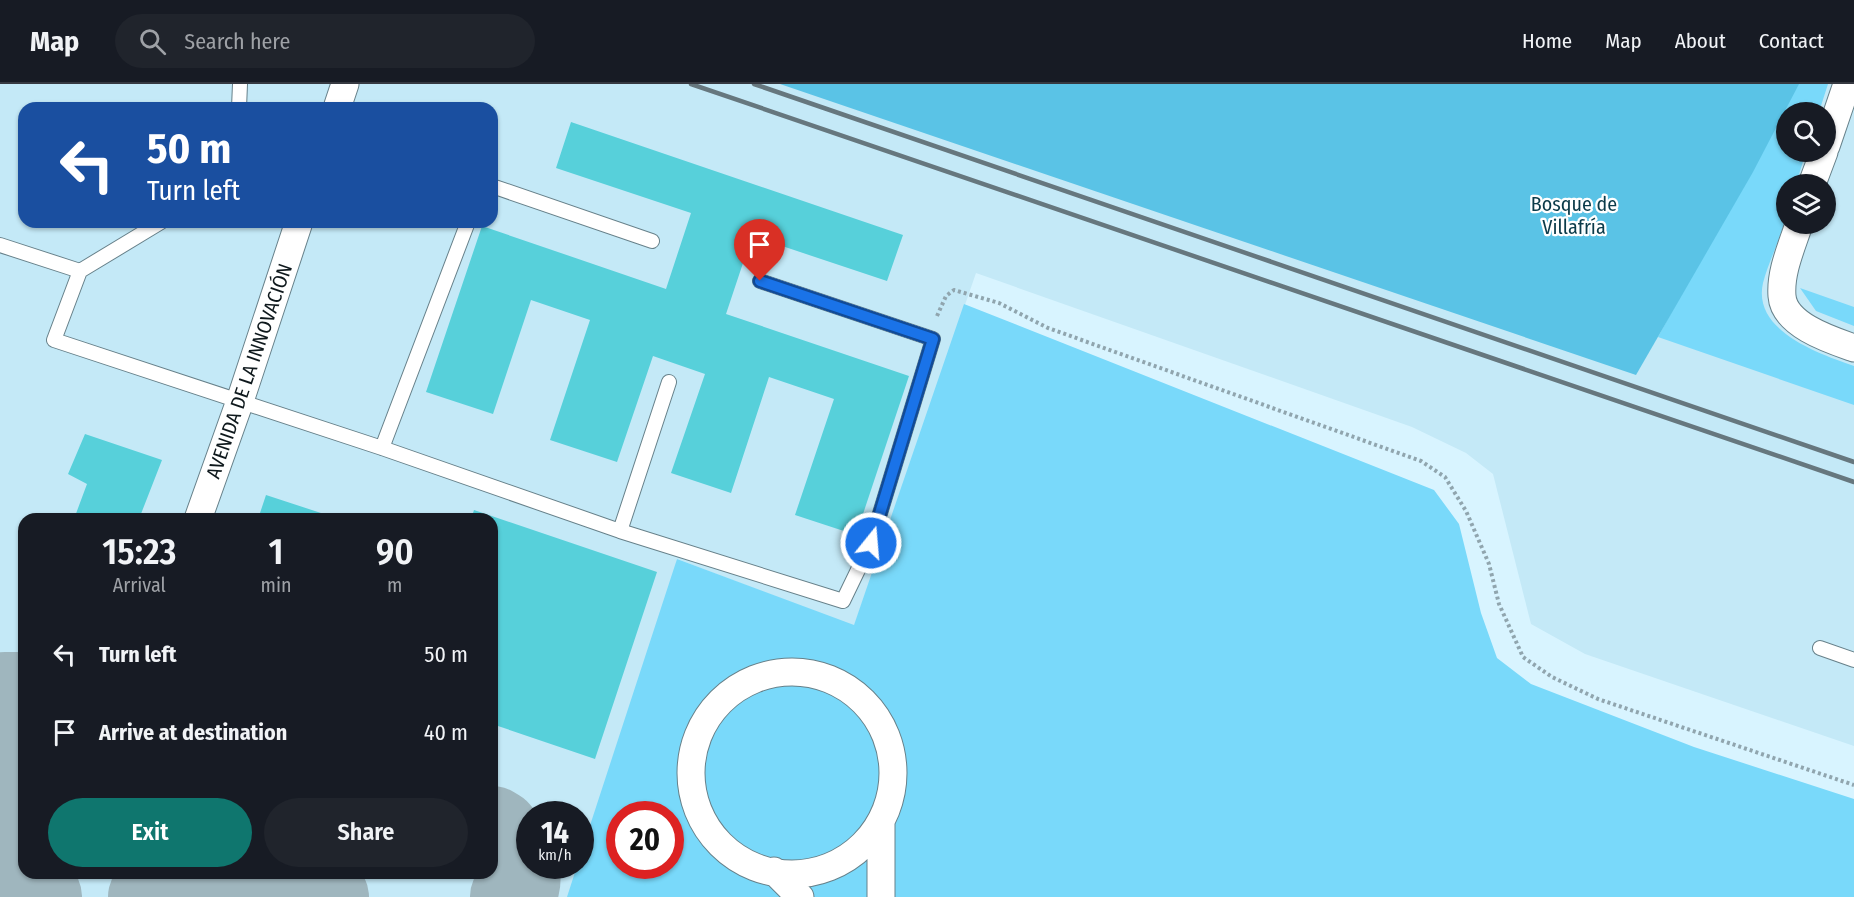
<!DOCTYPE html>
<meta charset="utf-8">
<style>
body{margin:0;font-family:"Fira Sans Condensed",sans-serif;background:#20242c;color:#f1f3f6;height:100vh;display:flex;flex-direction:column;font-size:22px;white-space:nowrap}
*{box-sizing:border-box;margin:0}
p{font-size:20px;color:#9ea1a6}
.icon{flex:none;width:33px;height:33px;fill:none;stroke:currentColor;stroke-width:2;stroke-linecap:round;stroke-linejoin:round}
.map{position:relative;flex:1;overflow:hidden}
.sheet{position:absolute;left:18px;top:429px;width:480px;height:366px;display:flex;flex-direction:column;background:#171b24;border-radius:18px;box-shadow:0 2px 4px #0004}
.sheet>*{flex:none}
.banner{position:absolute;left:18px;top:18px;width:480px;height:126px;border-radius:18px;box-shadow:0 2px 4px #0004;background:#1a4fa0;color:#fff;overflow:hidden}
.tools{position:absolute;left:1776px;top:18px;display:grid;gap:12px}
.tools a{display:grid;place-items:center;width:60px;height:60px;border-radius:50%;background:#171b24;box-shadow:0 2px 4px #0004;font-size:30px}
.speed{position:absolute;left:516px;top:717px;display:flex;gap:12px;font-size:30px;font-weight:700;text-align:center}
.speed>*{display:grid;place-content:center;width:78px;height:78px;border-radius:50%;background:#171b24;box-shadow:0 2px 4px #0004;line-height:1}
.speed small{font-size:15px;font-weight:400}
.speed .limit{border:9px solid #d22;background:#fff;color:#111}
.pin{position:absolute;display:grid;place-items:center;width:51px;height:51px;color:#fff;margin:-62px -26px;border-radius:50% 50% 50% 0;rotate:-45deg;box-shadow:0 0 6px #0007}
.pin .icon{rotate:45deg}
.me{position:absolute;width:66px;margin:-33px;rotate:17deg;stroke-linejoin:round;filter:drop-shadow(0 0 4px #0008)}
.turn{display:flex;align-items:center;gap:21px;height:126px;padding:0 30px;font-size:27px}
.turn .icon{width:78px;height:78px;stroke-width:2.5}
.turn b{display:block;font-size:42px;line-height:51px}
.eta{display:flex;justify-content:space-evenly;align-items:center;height:102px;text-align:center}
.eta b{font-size:36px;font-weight:600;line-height:42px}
.action{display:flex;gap:12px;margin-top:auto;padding:12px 30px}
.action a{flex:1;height:69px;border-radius:36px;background:#0f766e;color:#fff;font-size:24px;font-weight:600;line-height:69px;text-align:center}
.action a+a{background:#20242c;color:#f1f3f6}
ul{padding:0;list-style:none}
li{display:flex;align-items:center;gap:18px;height:78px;padding:0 30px}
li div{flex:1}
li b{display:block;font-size:22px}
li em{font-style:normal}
header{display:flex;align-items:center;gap:36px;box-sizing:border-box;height:84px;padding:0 30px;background:#171b24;border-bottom:2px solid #363941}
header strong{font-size:28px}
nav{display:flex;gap:33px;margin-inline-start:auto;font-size:21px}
.search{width:420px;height:54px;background:#20242c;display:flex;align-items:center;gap:15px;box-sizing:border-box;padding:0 21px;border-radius:33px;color:#9ea1a6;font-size:22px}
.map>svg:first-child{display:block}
</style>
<header>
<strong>Map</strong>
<div class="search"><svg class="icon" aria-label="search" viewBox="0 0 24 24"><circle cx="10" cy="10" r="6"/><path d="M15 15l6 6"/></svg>Search here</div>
<nav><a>Home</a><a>Map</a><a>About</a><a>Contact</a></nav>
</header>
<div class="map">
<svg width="1854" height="813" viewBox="0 0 1854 813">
<rect width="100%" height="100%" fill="#d8f4ff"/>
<path fill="#c4e9f7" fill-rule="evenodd" d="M0,0H1854V662L1585,570L1531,540L1493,390L1466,369L1412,343L976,189L854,542L677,475L620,730V782L646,813H0ZM24,24H492V138H24ZM1786,28H1826V68H1786ZM1786,100H1826V140H1786ZM24,435H492V789H24ZM530,730H580V782H530Z"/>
<path fill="#79d9fa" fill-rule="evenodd" d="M1797,0H1828L1819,28H1786V68H1806L1796,100H1786C1786,109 1788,120 1786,128C1783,152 1769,175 1763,199C1752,247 1820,270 1854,282V321L1658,253Z
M1800,204L1854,223V242L1816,227Z
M964,220L1434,406L1459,440L1481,529L1497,574L1531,600L1694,663L1854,715V813H567L577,782H580L581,769L677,475L854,541ZM620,730H670V782H620Z"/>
<path fill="#5ac3e6" d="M780,0H1799L1753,88L1636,291Z"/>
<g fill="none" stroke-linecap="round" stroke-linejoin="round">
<path stroke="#9fb6be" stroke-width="86" d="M0,614L5,611H24
M492,745L497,748C512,769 525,786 513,813
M10,751C7,722 3,705 24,682
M28,789L39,813
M220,789L261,792L326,813
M151,813L175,798L218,789"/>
</g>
<path fill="#57d0da" d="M571,38L903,151L887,197L752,152L726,230L909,292L856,451L795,431L834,315L769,293L731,409L671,389L705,290L653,272L617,378L550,356L590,236L531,216L493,330L426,308L482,142L666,205L691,129L556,84Z
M85,350L162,376L139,435H74L87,400L68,390Z
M266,411L321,429L319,435H258Z
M474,426L657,488L595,675L492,640V435H471Z"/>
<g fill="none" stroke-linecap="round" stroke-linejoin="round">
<g stroke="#67818a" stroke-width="16">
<path id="lane" d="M239,24L240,0
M492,102L652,157
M0,161L80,187L54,256L382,364L620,447L843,517L871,459L933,255L760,197
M80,187L161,138
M382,364L468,138
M620,447L669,298
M1820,564L1854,576"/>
</g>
<g stroke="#67818a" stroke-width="29">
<path id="street" d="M337,24L345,0
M1826,62L1847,0
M1812,100L1824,68
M1799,140C1792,162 1780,188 1782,212C1784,241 1831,256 1854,264
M198,435L240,317L299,138
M691 689a101 101 0 1 1 202 0a101 101 0 1 1-202 0Z
M881,737V813
M774,787L800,813"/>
</g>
<path stroke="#90a5ae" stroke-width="4" stroke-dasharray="3 3" stroke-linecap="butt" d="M937,232L946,212L954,206L999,219L1048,244L1421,377L1445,393L1466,427L1489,480L1499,520L1523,573L1552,593L1598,615L1854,701"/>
<use href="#lane" stroke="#fff" stroke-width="14"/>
<use href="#street" stroke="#fff" stroke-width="27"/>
<path stroke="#66777e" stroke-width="4.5" d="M691,0L1854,398
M754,0L1854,378"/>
</g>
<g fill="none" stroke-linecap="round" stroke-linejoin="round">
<g stroke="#114b97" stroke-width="15">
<path id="route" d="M760,197L933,255L871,459"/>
</g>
<use href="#route" stroke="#1a73e8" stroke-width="10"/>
</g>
<g text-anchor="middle" stroke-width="4.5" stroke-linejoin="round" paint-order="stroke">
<g font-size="20" fill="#0b3b4a" stroke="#fff">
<text x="1574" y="127">Bosque de<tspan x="1574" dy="23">Villafría</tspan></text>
</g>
<g font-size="20" fill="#0e181c" stroke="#fff">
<text transform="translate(249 287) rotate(-71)" y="7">AVENIDA DE LA INNOVACIÓN</text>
</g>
</g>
</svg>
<div class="tools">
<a><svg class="icon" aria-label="search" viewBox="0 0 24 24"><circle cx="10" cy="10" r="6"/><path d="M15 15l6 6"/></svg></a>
<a><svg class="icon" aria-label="layers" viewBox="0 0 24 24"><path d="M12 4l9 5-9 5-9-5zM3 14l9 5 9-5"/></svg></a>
</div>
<div class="speed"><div>14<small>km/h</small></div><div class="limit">20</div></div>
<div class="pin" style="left:760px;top:197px;background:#d93025"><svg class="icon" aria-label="arrive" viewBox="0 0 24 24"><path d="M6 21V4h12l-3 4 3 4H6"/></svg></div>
<svg class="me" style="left:871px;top:459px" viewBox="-20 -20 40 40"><circle r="17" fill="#1a73e8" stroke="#fff" stroke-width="3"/><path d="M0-11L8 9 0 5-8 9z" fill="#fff"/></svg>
<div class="banner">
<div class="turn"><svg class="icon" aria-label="left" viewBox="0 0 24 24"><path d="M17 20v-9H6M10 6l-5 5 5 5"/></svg><div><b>50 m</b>Turn left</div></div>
</div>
<section class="sheet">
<div class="eta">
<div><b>15:23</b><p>Arrival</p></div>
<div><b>1</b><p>min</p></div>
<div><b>90</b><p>m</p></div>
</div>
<ul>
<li><svg class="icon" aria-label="left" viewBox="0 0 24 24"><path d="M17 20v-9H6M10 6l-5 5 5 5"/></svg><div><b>Turn left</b></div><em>50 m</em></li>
<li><svg class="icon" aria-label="arrive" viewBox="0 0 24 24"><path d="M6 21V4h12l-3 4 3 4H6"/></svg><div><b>Arrive at destination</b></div><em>40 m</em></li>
</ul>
<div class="action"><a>Exit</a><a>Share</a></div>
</section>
</div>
